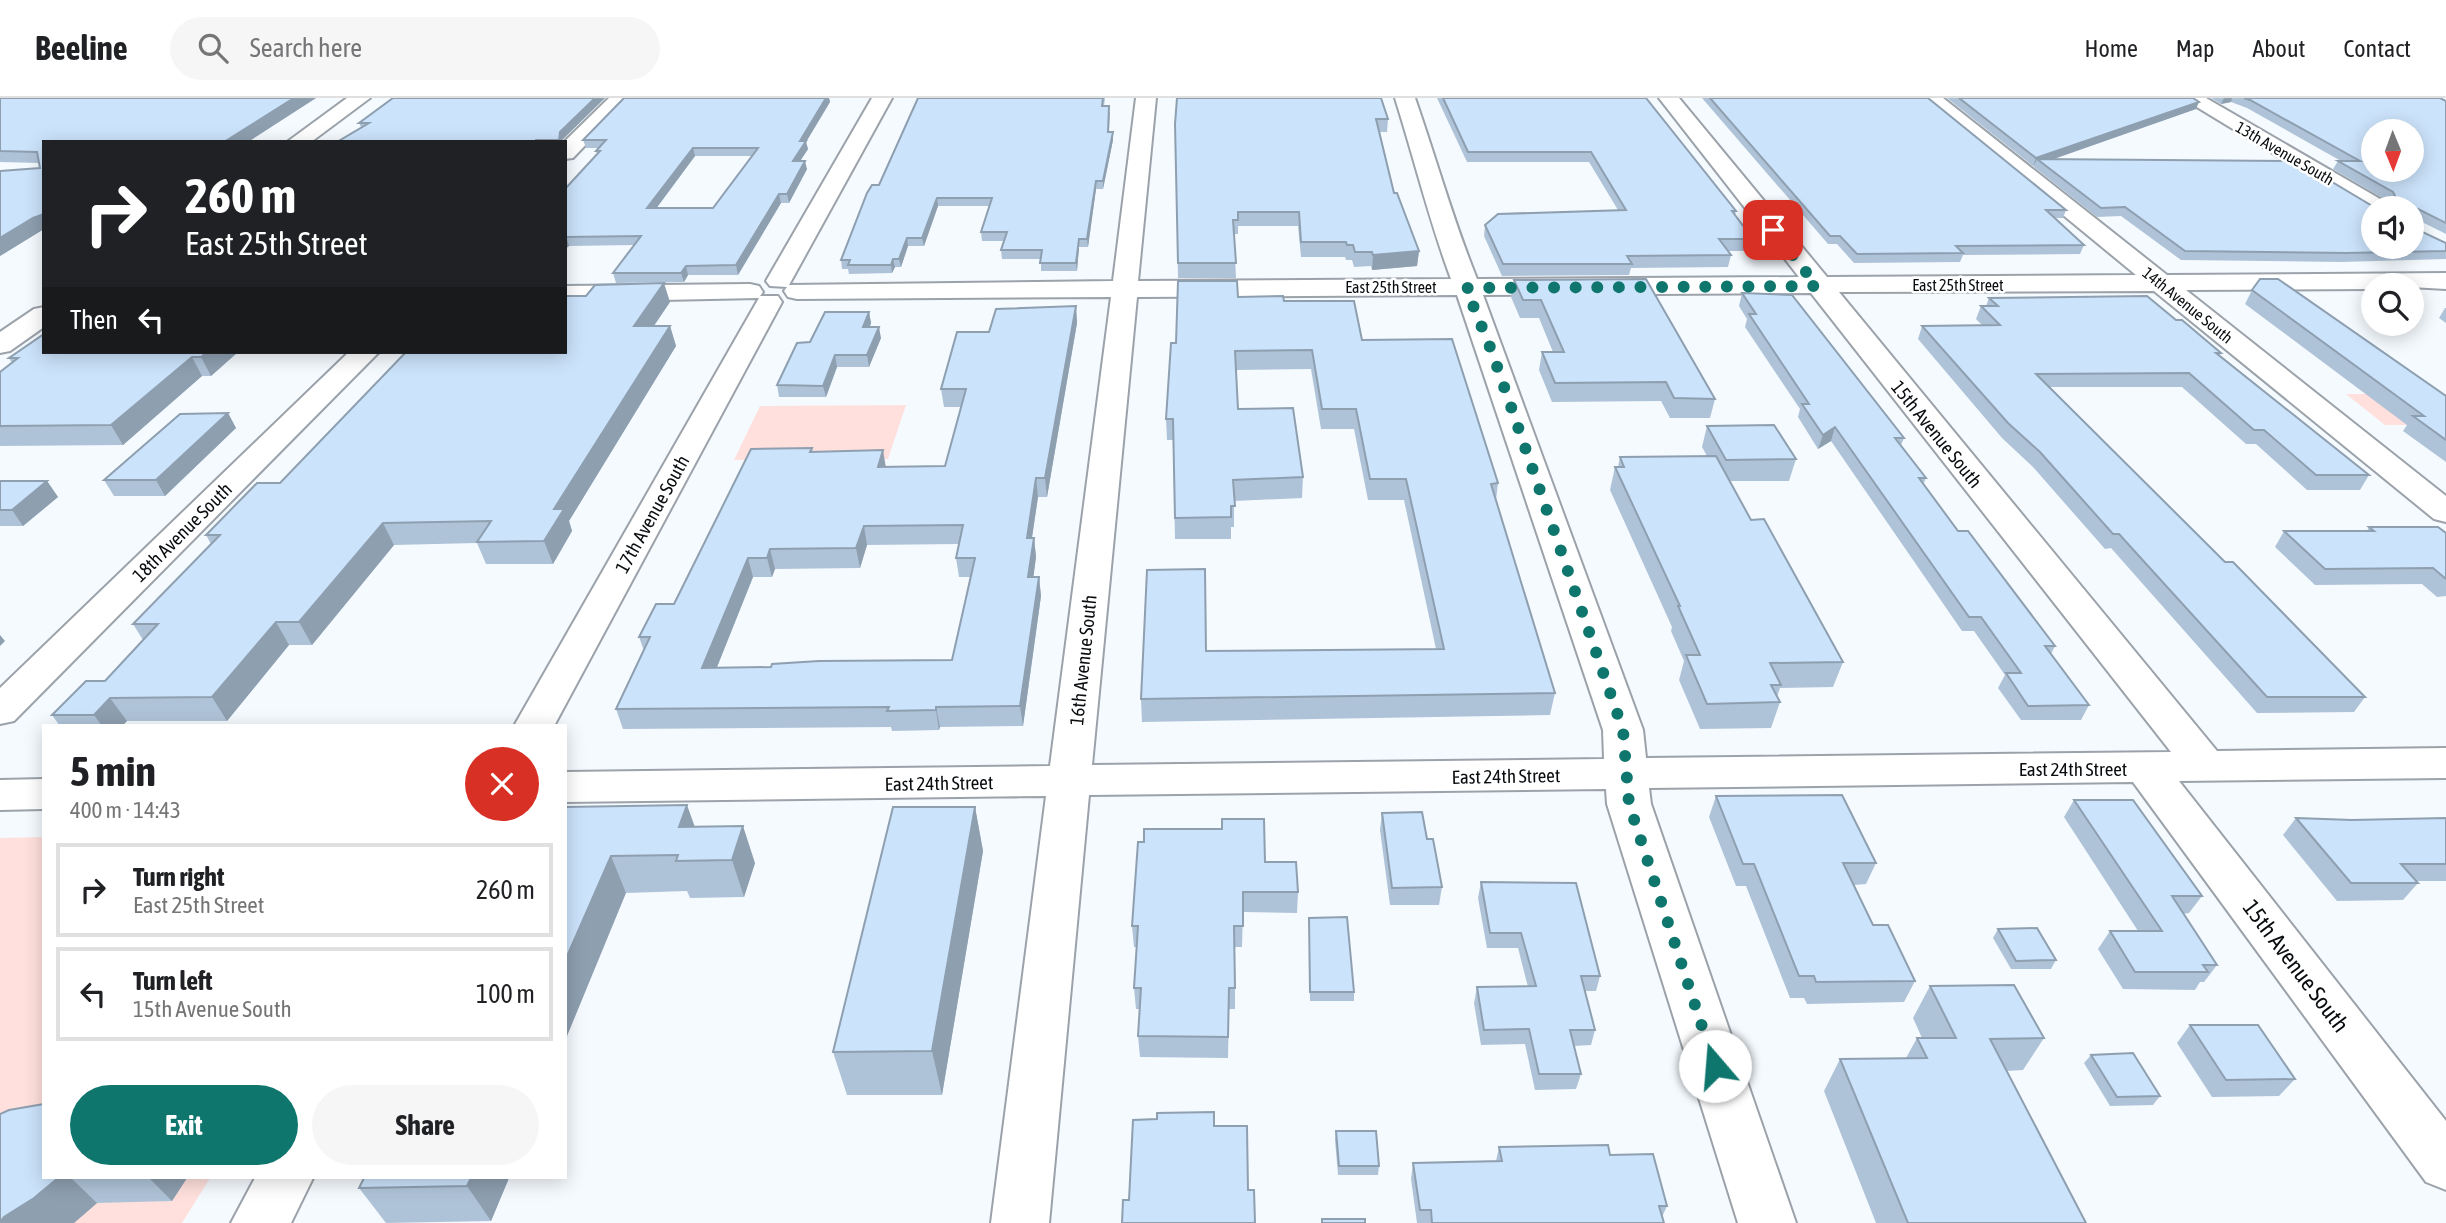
<!DOCTYPE html>
<meta charset="utf-8">
<style>
body{margin:0;font-family:"Asap Condensed",sans-serif;background:#f6f6f6;color:#202124;height:100vh;display:flex;flex-direction:column;font-size:26px;white-space:nowrap}
*{box-sizing:border-box;margin:0}
p{font-size:23px;color:#757577}
.icon{flex:none;width:38px;height:38px;fill:none;stroke:currentColor;stroke-width:2;stroke-linecap:round;stroke-linejoin:round}
.map{position:relative;flex:1;overflow:hidden}
.drawer{position:absolute;left:42px;top:626px;width:525px;height:455px;display:flex;flex-direction:column;background:#fff;border-radius:0px;box-shadow:0 4px 18px #0003}
.drawer>*{flex:none}
.guide{position:absolute;left:42px;top:42px;width:525px;height:214px;border-radius:0px;box-shadow:0 4px 18px #0003;background:#202124;color:#fff;overflow:hidden}
.needle{width:46px;rotate:179deg}
.controls{position:absolute;left:2361px;top:21px;display:grid;gap:14px}
.controls a{display:grid;place-items:center;width:63px;height:63px;border-radius:50%;background:#fff;box-shadow:0 4px 18px #0003;font-size:35px}
.pin{position:absolute;display:grid;place-items:center;width:60px;height:60px;color:#fff;margin:-30px;border-radius:14px;box-shadow:0 4px 10px #0006}
.me{position:absolute;width:77px;margin:-38px;rotate:342deg;stroke-linejoin:round;filter:drop-shadow(0 0 5px #0008)}
.turn{display:flex;align-items:center;gap:24px;height:147px;padding:0 28px;font-size:32px}
.turn .icon{width:91px;height:91px;stroke-width:2.5}
.turn b{display:block;font-size:49px;line-height:60px}
.then{display:flex;align-items:center;height:66px;padding:0 28px;background:#0003;gap:14px;font-size:26px}
.round{display:grid;place-items:center;flex:none;width:74px;height:74px;border-radius:37px;background:#f6f6f6}
.summary{display:flex;align-items:center;justify-content:space-between;height:119px;padding:0 28px}
h1{font-size:42px;font-weight:700;line-height:52px}
.cta{display:flex;gap:14px;margin-top:auto;padding:14px 28px}
.cta a{flex:1;height:80px;border-radius:42px;background:#0f766e;color:#fff;font-size:28px;font-weight:700;line-height:80px;text-align:center}
.cta a+a{background:#f6f6f6;color:#202124}
ul{padding:0;list-style:none}
li{display:flex;align-items:center;gap:21px;height:94px;margin:0 14px 10px;padding:0 14px;border:4px solid #e0e0e0;border-radius:0px}
li div{flex:1}
li b{display:block;font-size:26px}
li em{font-style:normal}
header{display:flex;align-items:center;gap:42px;box-sizing:border-box;height:98px;padding:0 35px;background:#fff;border-bottom:2px solid #e0e0e0}
header strong{font-size:33px}
nav{display:flex;gap:38px;margin-inline-start:auto;font-size:24px}
.search{width:490px;height:63px;background:#f6f6f6;display:flex;align-items:center;gap:18px;box-sizing:border-box;padding:0 24px;border-radius:38px;color:#757577;font-size:26px}
.map>svg:first-child{display:block}
</style>
<header>
<strong>Beeline</strong>
<div class="search"><svg class="icon" aria-label="search" viewBox="0 0 24 24"><circle cx="10" cy="10" r="6"/><path d="M15 15l6 6"/></svg>Search here</div>
<nav><a>Home</a><a>Map</a><a>About</a><a>Contact</a></nav>
</header>
<div class="map">
<svg width="2446" height="1125" viewBox="0 0 2446 1125">
<rect width="100%" height="100%" fill="#f5faff"/>
<path fill="#ffe0dc" d="M2346,296H2446V327H2385Z
M906,307L888,361L734,362L760,308Z
M44,739V1080H210L182,1125H0V740Z"/>
<g fill="none" stroke-linecap="round" stroke-linejoin="round">
<g stroke="#9ba2a9" stroke-width="4">
<path id="minor" d="M609,0H630L573,60L565,61L564,44Z
M872,0H892L789,187L1113,183L1136,0H1156L1138,183L1451,181C1429,122 1414,60 1395,0H1415C1436,60 1453,122 1477,181L1799,179L1659,0H1679L1827,179L2136,177L1921,0H1943L2167,177L2446,175V191L2373,187V191L2186,192L2446,398V424L2434,421L2154,193L1839,194L2217,653L2446,650V680L2179,683L2446,1023V1092L2426,1084L2133,684L1649,690L1651,706L1796,1125H1738L1607,706L1606,691L1089,697L1049,1125H991L1046,698L565,704V674L1050,668L1111,199L797,201L788,199L784,193L787,189L770,188L766,183ZM1811,195L2171,654L1646,660L1643,632L1483,197ZM1457,197L1603,632L1604,661L1092,667L1137,199Z
M2182,0H2206L2387,105L2391,110H2373L2371,115Z
M750,186L759,188L763,194L760,198H778L782,204L554,628H514L759,200L565,204V188Z
M349,254H379L14,623L0,626V590Z
M44,681V711L0,712V682Z
M255,1080H313L291,1125H231Z"/>
</g>
<g stroke="#9ba2a9" stroke-width="4">
<path id="major" d="M347,0H370L311,44H287Z
M44,209V229L10,253L0,255V234L34,211Z"/>
</g>
<use href="#minor" fill="#fff" fill-rule="evenodd"/>
<use href="#major" fill="#fff" fill-rule="evenodd"/>
</g>
<path fill="#afc3d8" fill-rule="evenodd" d="M0,0H316L248,44H44V131L0,158V73L40,70L39,65L0,64Z
M393,0H605L562,42V44H337L361,29L359,25Z
M826,0H829L830,4L806,44L808,51L800,63L807,71L789,105H781L738,177H688L684,184L616,185L613,175L634,147L569,148L565,151V91L597,56L596,53L598,50H586L583,42ZM695,58H752L713,110H656Z
M918,0H1105L1104,8L1110,15L1109,34H1113V42L1103,91H1096L1088,149H1079L1077,173H1041V161H1002L1001,152L1004,143H982L981,134L989,108H938L924,148H908L901,169H895L892,175L849,176L848,171H842L841,162L879,87Z
M1437,0H1646L1736,113L1735,117L1753,141L1750,153H1728L1731,157L1728,169L1631,170L1629,177L1502,178L1484,138L1485,127L1618,112L1589,64H1467Z
M1702,0H1928L2066,112L2063,120H2055L2084,147L2080,156L1963,157L1960,164L1854,165L1837,146H1828Z
M1947,0H2193L2196,11L2054,61L2374,109L2389,104L2333,71L2338,63H2341L2247,10L2231,4L2221,6L2211,0H2440L2446,3V136L2414,120V130L2446,145V161L2341,164L2181,162L2121,118L2097,119L2034,69V67L2033,68Z
M1388,21L1387,34H1380L1394,95L1419,153L1417,168L1372,172L1371,168L1354,169L1352,162H1346L1345,159H1301L1298,128H1238V136H1234L1236,180H1178L1175,26Z
M1514,182L1715,301L1710,320H1670L1661,303L1552,304L1539,272L1542,254H1553L1539,220H1520L1511,199Z
M2252,192L2446,298V364L2403,333L2407,327L2245,206Z
M1742,195L1904,340L1901,347L1926,380L1923,387L1958,433L2055,548L2051,556L2089,607L2081,622H2021L1998,590L2005,577L1974,533H1962L1831,343L1818,351L1798,319L1800,311L1745,229L1747,221L1739,208Z
M1238,199L1284,203L1362,242L1498,385L1496,402L1555,595L1550,617L1142,624L1141,601L1436,551L1404,402H1368L1354,331H1321L1311,271L1236,272L1238,311L1303,379L1302,400L1234,403V429H1231V441H1175L1173,342H1167L1166,321L1176,245Z
M1989,200L2176,222L2221,255L2220,257L2369,377L2360,392H2307L2256,346H2246L2182,289H2050L2225,464L2365,599L2354,614L2257,615L2111,450L2105,451L2033,369L2002,340L1918,241L1922,228L1982,227L1976,221L1981,208H1986Z
M670,204L654,228H670L676,248L569,423L572,433L553,466H486L477,445L394,447L312,547H289L227,623H127L122,628H60L52,617L105,583L143,542L133,526L211,446L206,437L280,385Z
M1076,208L1077,225L1047,399H1038L1032,440H1034L1036,459L1033,479H1039L1041,498L1023,628L940,629L939,632L892,633L891,629L623,631L616,611L644,553L639,539L674,506L812,350L813,354L886,369L945,368L961,309H944L941,291L989,234ZM959,446L956,460L959,479H970L952,562L771,569H717L753,479H772L775,471L860,470L867,447Z
M2445,210H2446V225L2439,220Z
M869,214L871,225L870,229L881,240L869,269H837L826,299H779L777,287L810,244Z
M44,254H238L211,278H202L123,347L0,348V274L12,265L9,260Z
M228,315L236,330L165,398H114L104,382Z
M1707,328L1796,361L1789,383H1730L1751,422L1843,564L1833,589L1780,590L1777,599L1780,604L1771,630L1700,631L1679,582L1684,563L1671,533L1672,529L1610,392L1615,369H1618L1620,359L1707,358L1702,349Z
M0,383H47L58,399L23,428H0Z
M2369,429L2446,435V498L2437,499L2422,486L2315,487L2275,449L2284,433H2367Z
M1716,698L1876,765L1866,786L1854,787L1873,827L1915,883L1904,904L1807,906L1804,900H1790L1746,788H1736L1709,719Z
M2074,702L2202,798L2189,815L2183,816L2217,867L2204,884H2200L2195,892L2123,891L2098,851L2110,833H2138L2064,719Z
M565,709L695,729L755,765L744,799L690,800L687,793L626,795Z
M975,709L983,753L942,997H847L833,954Z
M1382,715L1427,741L1442,789L1439,807H1390L1380,732Z
M2296,720L2352,722L2446,720V783H2416L2418,785L2403,802L2337,803L2283,737Z
M1265,764L1298,794L1297,815L1243,814L1242,849H1235V911H1229L1228,960L1140,959L1138,938L1140,911H1136L1134,890L1137,849H1134L1132,828Z
M1481,784L1600,878L1596,893H1585L1595,932L1591,947L1574,948L1581,976L1576,991L1535,992L1525,946L1481,947L1474,905L1477,889H1528L1518,850H1487L1478,800Z
M1309,820L1354,894V903H1310Z
M1998,831L2056,862L2051,871H2011L1993,840Z
M1930,888L2044,940L2023,972L2006,973L2086,1125H1876L1824,993L1840,961L1906,960L1917,940H1922L1913,920Z
M2190,927L2295,981L2279,998L2212,999L2177,945Z
M2091,957L2160,998L2153,1007L2110,1008L2084,965Z
M1336,1033L1379,1068L1378,1077H1338L1335,1042Z
M1499,1049L1610,1057L1667,1108L1662,1119L1664,1125H1417L1411,1081L1413,1065L1496,1063Z
M44,1080H187L172,1103L97,1105L74,1125Z
M364,1080H509L491,1123L386,1125L359,1090Z"/>
<path fill="#8e9fb0" d="M294,0H316L248,44H224Z
M595,0H605L562,42V44H560V34Z
M826,0H829L830,4L806,44L808,51L795,71L793,63L800,43Z
M2224,0H2232L2231,4L2221,6Z
M2199,4L2196,11L2042,65L2037,61L2034,67L2033,68L2036,60Z
M1113,34V42L1103,91V83Z
M693,50L695,58L650,119L647,110Z
M805,63L807,71L789,105L787,96Z
M1096,83V91L1088,149L1087,141Z
M779,96L781,105L738,177L736,167Z
M937,100L938,108L924,148L922,140Z
M44,116V131L0,158V140L33,120Z
M566,138L569,148L565,151V139Z
M907,140L908,148L901,169L899,161Z
M1079,141V149L1077,173L1076,165Z
M1419,153L1417,168L1372,172L1373,157Z
M893,161L895,169L892,175L891,167Z
M686,168L688,177L684,184L681,175Z
M664,185L670,204L640,248L634,228Z
M1076,208L1077,225L1047,399L1045,380Z
M869,214L871,225L865,240L863,229Z
M670,228L676,248L569,423L572,433L553,466L544,443L554,411Z
M879,229L881,240L869,269L867,257Z
M207,254H238L211,278L201,259Z
M835,257L837,269L826,299L823,288Z
M192,259L202,278L123,347L111,327Z
M228,315L236,330L165,398L156,382Z
M1835,329L1831,343L1818,351L1823,337Z
M883,352L886,370L878,369Z
M1036,380L1038,399L1029,459L1027,440Z
M47,383L58,399L23,428L12,412Z
M383,425L394,447L312,547L299,524Z
M864,428L867,447L860,470L856,450Z
M1034,440L1036,459L1031,498L1028,479Z
M770,451L775,471L772,479L767,460Z
M748,460L753,479L709,589L702,570Z
M1039,479L1041,498L1023,628L1020,608Z
M276,524L289,547L227,623L212,599Z
M0,537L5,543L0,548Z
M110,600L127,623L122,628H102L94,617Z
M936,609L940,629L939,632L936,612Z
M687,707L700,743L679,729Z
M975,709L983,753L942,997L932,953Z
M743,728L755,765L744,799L732,762Z
M611,758L626,795L565,943V863Z
M58,1080H71L97,1105L74,1125H0L4,1119Z
M149,1080H187L172,1103Z
M471,1080H509L491,1123L467,1088Z"/>
<path fill="#cbe3fb" stroke="#8e9fb0" stroke-width="2" fill-rule="evenodd" d="M0,0H294L224,44H44V116L33,120L0,140V73L40,70L37,54L0,53Z
M393,0H595L560,34L559,42H536L535,44H337L369,25H359Z
M624,0H826L800,43H806L793,63H805L787,96H779L736,167L686,168L681,175H613L641,138L565,139V91L600,53H596L606,42H583ZM693,50H758L713,110H647Z
M918,0H1103L1102,8H1109L1108,34H1113L1103,83H1096L1087,141H1079L1076,165H1040L1042,152H1001L1007,134H981L992,100H937L922,140H907L899,161H893L891,167H848L850,162H841L867,95L872,87H879Z
M1177,0H1381L1388,21H1376L1394,95H1397L1419,153L1373,157L1372,154H1355L1353,147H1347L1346,144H1301L1299,114H1238V122H1233L1236,165H1178L1175,26Z
M1443,0H1646L1736,113H1732L1753,141H1719L1731,157L1627,158L1632,166H1503L1485,127L1498,116L1626,112L1591,54H1468Z
M1710,0H1928L2066,112H2046L2084,147L1956,148L1963,155L1857,156L1840,138H1830Z
M1959,0H2193L2199,4L2036,60Z
M2244,0H2440L2446,3V125L2418,111L2414,114V130L2446,145V153L2346,155L2185,153L2125,109L2101,110L2037,61L2297,63L2374,109L2379,104H2398L2393,94L2338,63H2360L2250,2ZM2373,33H2412V72H2373ZM2373,110H2412V149H2373Z
M1646,181L1715,301L1674,300L1666,284L1555,285L1542,254H1564L1541,202H1523L1514,182Z
M2260,181H2278L2446,298V342L2413,318H2424L2252,192Z
M1178,183H1237L1238,199L1283,198L1284,203H1354L1362,242L1452,241L1498,385L1491,386L1555,595L1141,601L1147,472L1205,471L1206,553L1444,551L1406,381H1370L1356,311H1322L1312,252L1235,253L1238,311L1293,310L1303,379L1233,382L1235,408H1231V419L1175,420L1173,321H1166L1171,245H1176Z
M664,185L634,228H670L554,411H564L544,443L477,444L491,423L383,425L299,524H276L212,599L110,600L94,617H52L86,583H105L158,526H133L220,437H206L257,385H280L406,254H565V198H586L595,187Z
M1742,195L1792,197L1904,340H1895L1926,380H1919L1958,433H1968L2055,548H2045L2089,607L2028,608L2006,575H2021L1981,519H1969L1835,329L1823,337L1802,306H1809L1749,216H1756Z
M2147,198L2176,222H2182L2221,255H2216L2369,377H2316L2264,332H2254L2189,275L2036,276L2225,464H2233L2365,599H2267L2119,436H2113L2040,354L2008,325L1922,228L2000,227L1981,208H1998L1989,200Z
M1076,208L1045,380H1036L1027,440H1034L1028,479H1039L1020,608L936,609V612L887,613L889,609L616,611L650,539H639L656,506H674L751,351L812,350L810,354L883,352L878,369L945,368L966,291H941L957,234H989L996,211ZM963,427L956,460H975L952,562L819,563L772,566L771,569L702,570L748,460H767L770,451L856,450L864,428Z
M825,214H869L863,229H879L867,257H835L823,288L777,287L797,245L810,244Z
M44,236V254H207L201,259H192L111,327L0,328V274L18,260H9Z
M228,315L156,382H104L180,316Z
M1774,327L1796,361L1726,362L1707,328Z
M1716,358L1751,422L1764,421L1843,564L1770,565L1781,587H1771L1780,604L1707,606L1686,557H1700L1678,508H1680L1615,369H1624L1620,359Z
M0,383H47L12,412H0Z
M2369,429H2438L2446,435V481L2433,470L2325,471L2284,433H2374Z
M1842,697L1876,765H1843L1873,827H1888L1915,883L1816,884L1814,878H1799L1754,766H1743L1716,698Z
M2074,702H2133L2202,798H2172L2217,867H2203L2208,874H2135L2110,833H2162Z
M687,707L679,729L743,728L732,762L676,763L678,757L611,758L565,863V709Z
M893,709H975L932,953L833,954Z
M1422,714L1427,741H1433L1442,789L1392,790L1382,715Z
M2296,720L2352,722L2446,720V766H2401L2418,785H2351Z
M1222,721H1264L1265,764H1296L1298,794H1243V828H1234L1235,890H1229L1228,939L1138,938L1141,890H1134L1138,828H1132L1138,744H1144V731H1222Z
M1481,784L1576,785L1600,878H1581L1595,932H1570L1581,976H1539L1529,931L1484,932L1477,889L1536,888L1521,835H1490Z
M1347,819L1354,894H1310L1309,820Z
M2037,830L2056,862L2016,863L1998,831Z
M2014,887L2044,940L1990,941L2086,1125H1908L1840,961L1927,960L1917,940H1956L1930,888Z
M2190,927H2258L2295,981L2226,982Z
M2133,955L2160,998L2117,999L2091,957Z
M44,1006V1080H58L34,1100L4,1119L0,1124V1016L9,1012Z
M1214,1014V1028H1247L1248,1092H1254L1255,1125H1122L1123,1102H1129L1133,1022L1157,1021V1015Z
M1336,1033H1376L1379,1068H1339Z
M1608,1047L1610,1057L1653,1056L1667,1108H1659L1664,1125H1432L1431,1112H1420L1413,1065L1502,1063L1499,1049Z
M364,1080H471L467,1088L359,1090Z
M1322,1121H1365V1125H1322Z"/>
<g fill="none" stroke-linecap="round" stroke-linejoin="round">
<path stroke="#0f766e" stroke-width="12" stroke-dasharray="0 21.6" d="M1715,968L1629,706L1623,632L1492,254L1466,190L1817,188L1773,132"/>
</g>
<g text-anchor="middle" stroke-width="5" stroke-linejoin="round" paint-order="stroke">
<g font-size="16" fill="#0a0d0f" stroke="#fff">
<text transform="translate(2285 55) rotate(30)" y="6">13th Avenue South</text>
<text x="1958" y="193">East 25th Street</text>
<text x="1391" y="195">East 25th Street</text>
<text transform="translate(2188 207) rotate(39)" y="6">14th Avenue South</text>
</g>
<g font-size="19" fill="#0a0d0f" stroke="#fff">
<text transform="translate(1937 336) rotate(51)" y="7">15th Avenue South</text>
<text transform="translate(652 416) rotate(-61)" y="7">17th Avenue South</text>
<text transform="translate(182 434) rotate(-45)" y="7">18th Avenue South</text>
<text transform="translate(1083 562) rotate(-84)" y="7">16th Avenue South</text>
<text x="2073" y="678">East 24th Street</text>
<text transform="translate(1506 678) rotate(-1)" y="7">East 24th Street</text>
<text transform="translate(939 685) rotate(-1)" y="7">East 24th Street</text>
</g>
<g font-size="23" fill="#0a0d0f" stroke="#fff">
<text transform="translate(2296 868) rotate(53)" y="8">15th Avenue South</text>
</g>
</g>
</svg>
<div class="controls">
<a><svg class="needle" viewBox="-14 -14 28 28"><path d="M0-13l5 13h-10z" fill="#e53935"/><path d="M0 13l5-13h-10z" fill="#757577"/></svg></a>
<a><svg class="icon" aria-label="sound" viewBox="0 0 24 24"><path d="M4 9h4l5-4v14l-5-4H4zM17 9q2 3 0 6"/></svg></a>
<a><svg class="icon" aria-label="search" viewBox="0 0 24 24"><circle cx="10" cy="10" r="6"/><path d="M15 15l6 6"/></svg></a>
</div>
<div class="pin" style="left:1773px;top:132px;background:#d93025"><svg class="icon" aria-label="arrive" viewBox="0 0 24 24"><path d="M6 21V4h12l-3 4 3 4H6"/></svg></div>
<svg class="me" style="left:1715px;top:968px" viewBox="-20 -20 40 40"><circle r="19" fill="#fff"/><path d="M0-13L10 11 0 6-10 11z" fill="#0f766e"/></svg>
<div class="guide">
<div class="turn"><svg class="icon" aria-label="right" viewBox="0 0 24 24"><path d="M7 20v-9h11M14 6l5 5-5 5"/></svg><div><b>260 m</b>East 25th Street</div></div>
<div class="then">Then<svg class="icon" aria-label="left" viewBox="0 0 24 24"><path d="M17 20v-9H6M10 6l-5 5 5 5"/></svg></div>
</div>
<section class="drawer">
<div class="summary"><div><h1>5 min</h1><p>400 m · 14:43</p></div><a class="round" style="background:#d93025;color:#fff"><svg class="icon" aria-label="close" viewBox="0 0 24 24"><path d="M6 6l12 12M18 6L6 18"/></svg></a></div>
<ul>
<li><svg class="icon" aria-label="right" viewBox="0 0 24 24"><path d="M7 20v-9h11M14 6l5 5-5 5"/></svg><div><b>Turn right</b><p>East 25th Street</p></div><em>260 m</em></li>
<li><svg class="icon" aria-label="left" viewBox="0 0 24 24"><path d="M17 20v-9H6M10 6l-5 5 5 5"/></svg><div><b>Turn left</b><p>15th Avenue South</p></div><em>100 m</em></li>
</ul>
<div class="cta"><a>Exit</a><a>Share</a></div>
</section>
</div>
